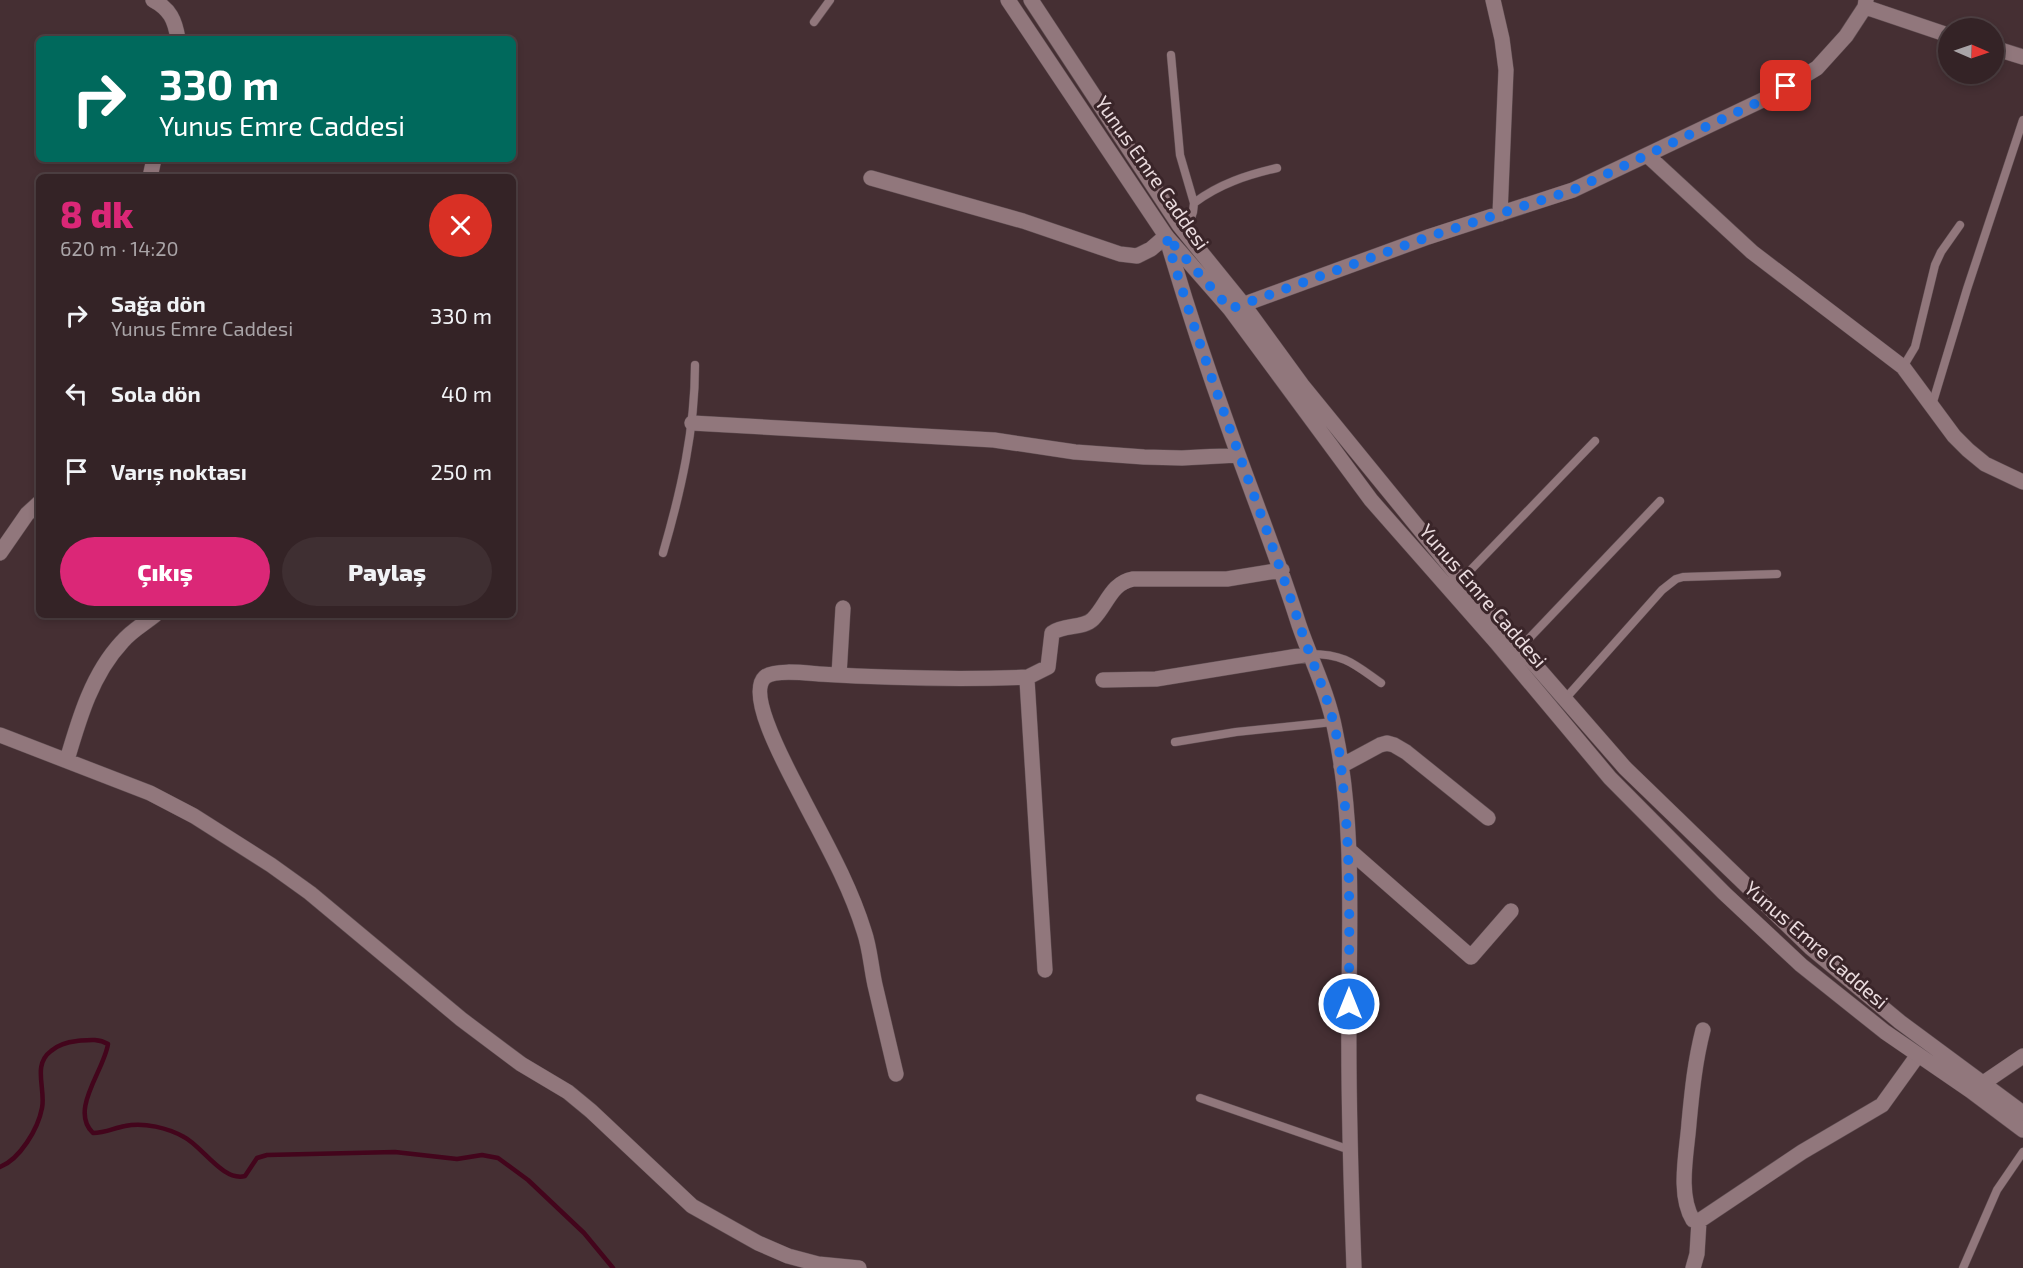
<!DOCTYPE html>
<html lang="tr">
<meta charset="utf-8">
<style>
body{margin:0;font-family:"Exo 2",sans-serif;background:#3f2f32;color:#f1f3f6;height:100vh;display:flex;flex-direction:column;font-size:22px;white-space:nowrap}
*{box-sizing:border-box;margin:0}
p{font-size:20px;color:#a9a4a7}
.icon{flex:none;width:33px;height:33px;fill:none;stroke:currentColor;stroke-width:2;stroke-linecap:round;stroke-linejoin:round}
.map{position:relative;flex:1;overflow:hidden}
.panel{position:absolute;left:36px;top:174px;width:480px;height:444px;display:flex;flex-direction:column;background:#342326;border-radius:9px;box-shadow:0 3px 9px #0003,0 0 0 2px #4e4043}
.panel>*{flex:none}
.hud{position:absolute;left:36px;top:36px;width:480px;height:126px;border-radius:9px;box-shadow:0 3px 9px #0003,0 0 0 2px #4e4043;background:#00695c;color:#fff;overflow:hidden}
.needle{width:39px;rotate:92deg}
.fabs{position:absolute;left:1938px;top:18px;display:grid;gap:12px}
.fabs a{display:grid;place-items:center;width:66px;height:66px;border-radius:50%;background:#342326;box-shadow:0 3px 9px #0003,0 0 0 2px #4e4043;font-size:30px}
.pin{position:absolute;display:grid;place-items:center;width:51px;height:51px;color:#fff;margin:-26px;border-radius:12px;box-shadow:0 3px 9px #0006}
.me{position:absolute;width:66px;margin:-33px;rotate:0deg;stroke-linejoin:round;filter:drop-shadow(0 0 4px #0008)}
.turn{display:flex;align-items:center;gap:21px;height:126px;padding:0 24px;font-size:27px}
.turn .icon{width:78px;height:78px;stroke-width:2.5}
.turn b{display:block;font-size:42px;line-height:51px}
.round{display:grid;place-items:center;flex:none;width:63px;height:63px;border-radius:32px;background:#3f2f32}
.head{display:flex;align-items:center;justify-content:space-between;height:102px;padding:0 24px}
h1{font-size:36px;font-weight:800;line-height:45px;color:#db2777}
.button{display:flex;gap:12px;margin-top:auto;padding:12px 24px}
.button a{flex:1;height:69px;border-radius:36px;background:#db2777;color:#fff;font-size:24px;font-weight:800;line-height:69px;text-align:center}
.button a+a{background:#3f2f32;color:#f1f3f6}
ul{padding:0;list-style:none}
li{display:flex;align-items:center;gap:18px;height:78px;padding:0 24px}
li div{flex:1}
li b{display:block;font-size:22px}
li em{font-style:normal}
.map>svg:first-child{display:block}
</style>
<div class="map">
<svg width="2023" height="1268" viewBox="0 0 2023 1268">
<rect width="100%" height="100%" fill="#452f33"/>
<g fill="none" stroke-linecap="round" stroke-linejoin="round">
<path stroke="#43051c" stroke-width="4.5" d="M0,1167C20,1159 38,1129 42,1108C46,1089 32,1065 51,1051C59,1044 67,1042 77,1041C88,1040 98,1038 108,1044C104,1071 69,1110 93,1133C105,1133 114,1128 125,1126C144,1122 168,1128 184,1137C202,1146 223,1182 245,1176L257,1158L267,1155L395,1152L457,1159L482,1155L498,1158L528,1180L584,1233L613,1268"/>
<g stroke="#604e52" stroke-width="9">
<path id="service" d="M814,22L830,0
M1171,55L1180,155L1194,203L1193,212L1186,233
M1194,203C1219,184 1247,175 1277,168
M1903,367L1915,347L1935,265L1941,252L1960,225
M1932,405L1967,289L2023,120
M663,553C681,491 695,430 695,365
M1461,580L1595,441
M1520,648L1660,501
M1310,654C1345,654 1354,664 1381,683
M1565,699L1662,590L1676,579L1683,577L1777,574
M1175,742L1236,732L1333,722
M1200,1098L1350,1150
M1963,1268L1997,1190L2023,1152"/>
</g>
<g stroke="#604e52" stroke-width="16">
<path id="minor" d="M153,0C170,9 175,20 178,39
M1493,0L1502,39L1506,70L1500,214
M1865,7L1948,35
M1994,48L2023,57
M1647,155L1752,252L1903,367L1954,436L1968,450L1985,464L2023,482
M150,177L154,159
M871,178L1023,221L1120,254L1137,256L1151,249L1166,236C1185,301 1206,365 1229,429C1252,494 1278,558 1299,625C1311,660 1328,693 1335,730C1355,824 1349,922 1349,1017C1348,1101 1351,1185 1354,1268
M1231,309L1428,237L1573,190L1771,96L1817,68L1846,36L1865,7L1866,0
M692,423L994,440L1075,452L1144,457L1182,458L1238,455
M0,553L27,514L39,503
M839,675L843,608
M1103,680L1156,679L1310,654
M0,735L150,793L194,816L271,865L310,893L461,1019L521,1064L568,1092L591,1111L692,1206L758,1243L788,1256L818,1264L859,1268
M67,760C79,719 92,674 122,642C131,631 144,624 155,615
M1341,766L1380,745L1387,743L1394,745L1406,752L1488,818
M1349,850L1471,957L1511,911
M1045,970L1027,680L1030,676L1048,667L1052,633C1064,624 1083,629 1093,619C1107,605 1111,583 1133,579H1227L1282,570
M1703,1030C1695,1061 1692,1091 1689,1123C1687,1152 1677,1194 1693,1220L1699,1221L1802,1152L1882,1105L1918,1055
M896,1074C889,1044 882,1014 875,985C871,967 870,948 864,931C850,886 827,845 805,803C795,782 744,696 765,677C775,669 806,673 819,674C889,678 958,680 1028,677
M1693,1268L1697,1254L1699,1221"/>
</g>
<g stroke="#604e52" stroke-width="16">
<path id="tertiary" d="M1008,0L1166,236L1230,309L1371,500L1496,642L1610,778L1724,893L1801,965L1885,1032L1971,1091L2023,1130
M1031,0L1179,225L1243,304L1302,385L1461,580L1625,768L1811,948L1900,1022L2023,1113
M1976,1088L2023,1056"/>
</g>
<use href="#service" stroke="#91777c" stroke-width="8"/>
<use href="#minor" stroke="#91777c" stroke-width="15"/>
<use href="#tertiary" stroke="#91777c" stroke-width="15"/>
</g>
<g fill="none" stroke-linecap="round" stroke-linejoin="round">
<path stroke="#1a73e8" stroke-width="10" stroke-dasharray="0 18" d="M1349,1004C1349,934 1351,865 1344,796C1342,774 1340,750 1335,729C1327,693 1311,661 1300,626C1256,495 1204,368 1166,236L1230,309L1428,237L1573,190L1771,96L1786,86"/>
</g>
<g text-anchor="middle" stroke-width="6" stroke-linejoin="round" paint-order="stroke">
<g font-size="20" fill="#ebdcdf" stroke="#3a2529">
<text transform="translate(1152 173) rotate(55)" y="7">Yunus Emre Caddesi</text>
<text transform="translate(1483 596) rotate(49)" y="7">Yunus Emre Caddesi</text>
<text transform="translate(1816 945) rotate(41)" y="7">Yunus Emre Caddesi</text>
</g>
</g>
</svg>
<div class="fabs">
<a><svg class="needle" viewBox="-14 -14 28 28"><path d="M0-13l5 13h-10z" fill="#e53935"/><path d="M0 13l5-13h-10z" fill="#a9a4a7"/></svg></a>
</div>
<div class="pin" style="left:1786px;top:86px;background:#d93025"><svg class="icon" aria-label="arrive" viewBox="0 0 24 24"><path d="M6 21V4h12l-3 4 3 4H6"/></svg></div>
<svg class="me" style="left:1349px;top:1004px" viewBox="-20 -20 40 40"><circle r="17" fill="#1a73e8" stroke="#fff" stroke-width="3"/><path d="M0-11L8 9 0 5-8 9z" fill="#fff"/></svg>
<div class="hud">
<div class="turn"><svg class="icon" aria-label="right" viewBox="0 0 24 24"><path d="M7 20v-9h11M14 6l5 5-5 5"/></svg><div><b>330 m</b>Yunus Emre Caddesi</div></div>
</div>
<section class="panel">
<div class="head"><div><h1>8 dk</h1><p>620 m · 14:20</p></div><a class="round" style="background:#d93025;color:#fff"><svg class="icon" aria-label="close" viewBox="0 0 24 24"><path d="M6 6l12 12M18 6L6 18"/></svg></a></div>
<ul>
<li><svg class="icon" aria-label="right" viewBox="0 0 24 24"><path d="M7 20v-9h11M14 6l5 5-5 5"/></svg><div><b>Sağa dön</b><p>Yunus Emre Caddesi</p></div><em>330 m</em></li>
<li><svg class="icon" aria-label="left" viewBox="0 0 24 24"><path d="M17 20v-9H6M10 6l-5 5 5 5"/></svg><div><b>Sola dön</b></div><em>40 m</em></li>
<li><svg class="icon" aria-label="arrive" viewBox="0 0 24 24"><path d="M6 21V4h12l-3 4 3 4H6"/></svg><div><b>Varış noktası</b></div><em>250 m</em></li>
</ul>
<div class="button"><a>Çıkış</a><a>Paylaş</a></div>
</section>
</div>
